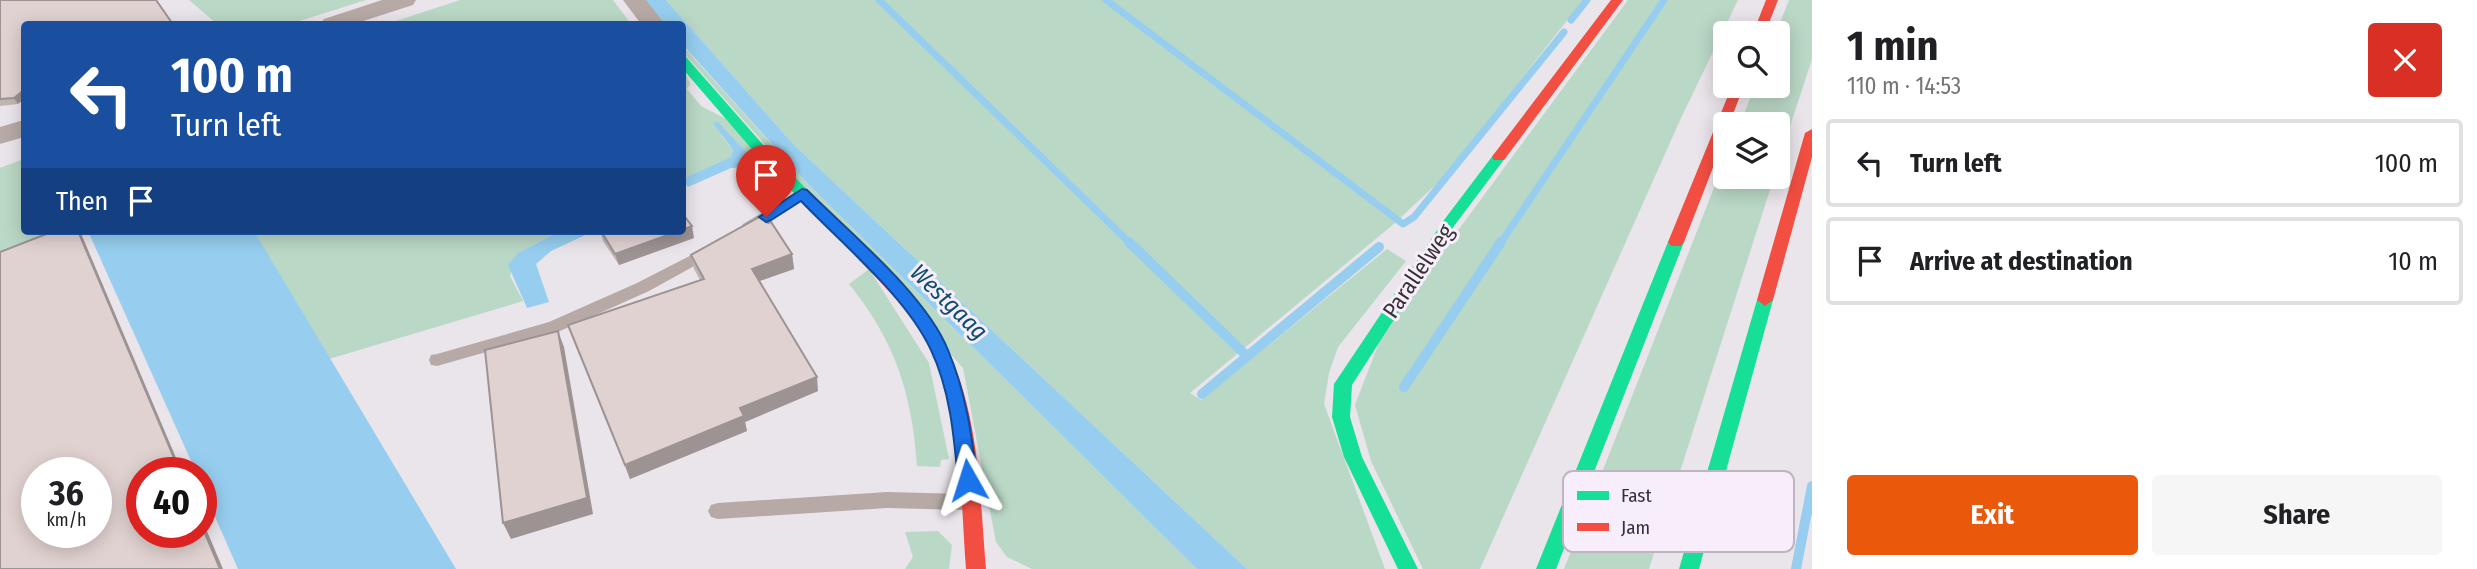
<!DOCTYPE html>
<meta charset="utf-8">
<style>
body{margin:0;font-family:"Fira Sans Condensed",sans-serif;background:#f6f6f6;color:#202124;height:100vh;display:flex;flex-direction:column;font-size:26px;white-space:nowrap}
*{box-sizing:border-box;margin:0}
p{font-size:23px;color:#757577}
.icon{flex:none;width:38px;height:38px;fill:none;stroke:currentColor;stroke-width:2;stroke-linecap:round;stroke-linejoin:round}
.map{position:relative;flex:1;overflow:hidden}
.panel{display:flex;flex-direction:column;background:#fff;width:665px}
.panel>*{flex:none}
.top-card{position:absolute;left:21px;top:21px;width:665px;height:214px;border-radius:7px;box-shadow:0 4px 18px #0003;background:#1a4fa0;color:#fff;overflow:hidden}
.fabs{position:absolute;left:1713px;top:21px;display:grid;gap:14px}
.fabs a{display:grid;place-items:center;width:77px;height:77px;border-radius:7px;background:#fff;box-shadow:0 4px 18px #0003;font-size:35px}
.speed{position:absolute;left:21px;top:457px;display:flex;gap:14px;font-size:35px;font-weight:700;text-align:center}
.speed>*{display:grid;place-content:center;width:91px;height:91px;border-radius:50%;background:#fff;box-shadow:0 4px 18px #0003;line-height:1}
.speed small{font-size:18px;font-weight:400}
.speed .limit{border:10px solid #d22;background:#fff;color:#111}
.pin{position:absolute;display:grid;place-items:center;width:60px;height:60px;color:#fff;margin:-72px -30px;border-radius:50% 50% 50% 0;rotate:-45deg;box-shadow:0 0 7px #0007}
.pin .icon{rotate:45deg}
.me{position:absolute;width:77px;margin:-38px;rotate:354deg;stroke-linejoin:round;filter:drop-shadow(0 0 5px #0008)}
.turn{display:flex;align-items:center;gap:24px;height:147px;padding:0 35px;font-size:32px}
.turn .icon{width:91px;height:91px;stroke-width:2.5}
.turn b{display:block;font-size:49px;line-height:60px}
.then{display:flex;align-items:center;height:66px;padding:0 35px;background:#0003;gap:14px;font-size:26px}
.round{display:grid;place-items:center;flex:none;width:74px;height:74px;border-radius:7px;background:#f6f6f6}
.headline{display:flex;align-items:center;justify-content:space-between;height:119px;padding:0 35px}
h1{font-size:42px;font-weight:700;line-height:52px}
.cta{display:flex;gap:14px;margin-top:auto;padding:14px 35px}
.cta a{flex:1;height:80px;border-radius:7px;background:#ea580c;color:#fff;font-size:28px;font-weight:700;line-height:80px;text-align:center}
.cta a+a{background:#f6f6f6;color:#202124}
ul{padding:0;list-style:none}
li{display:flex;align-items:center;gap:21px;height:88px;margin:0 14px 10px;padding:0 21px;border:4px solid #e0e0e0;border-radius:7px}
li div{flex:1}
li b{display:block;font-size:26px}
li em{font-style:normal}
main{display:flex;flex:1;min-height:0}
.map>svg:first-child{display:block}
</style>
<main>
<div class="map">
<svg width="1812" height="569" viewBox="0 0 1812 569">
<rect width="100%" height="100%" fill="#eae4eb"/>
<path fill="#bad8c6" d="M189,0H366L290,24H217Z
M460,0H613L631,24H387Z
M666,0H1583L1448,173L1395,223L1190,393L1201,400L1387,249L1406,261L1338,347L1329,373L1324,404L1385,569H1247L793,144Z
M1628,0H1738L1681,118L1480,569H1423L1371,461L1355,405L1383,332Z
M1789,0H1812V59L1778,163V124H1740L1755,86H1778L1776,33Z
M682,45L808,184L1197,569H1032L1007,557L996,542L963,368L683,52Z
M683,67L690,84L687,89L701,106L726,119L788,188L783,200L775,192L781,190L720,134L733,150L731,157L683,179Z
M24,159V231H71L0,258V168Z
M1725,160L1726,177H1774L1649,569H1564Z
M254,231H560L518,253L510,276L523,301L329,359Z
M869,269L929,363L949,459L941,460L940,467L917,466C912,393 895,341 849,284Z
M938,531L952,545L949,569H905L913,557L905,532Z"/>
<path fill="#97ceef" d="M645,0H666L793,144L1247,569H1197L808,184L683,45L682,24H665Z
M718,122L782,190L775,192L748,167L731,168L688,187L682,179L731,157L733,150L713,123Z
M88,231H254L456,569H238L201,485V472H196Z
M560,231H594L551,251L536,264L549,302L527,308L508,265L518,253Z"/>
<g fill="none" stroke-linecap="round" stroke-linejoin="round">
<path stroke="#97ceef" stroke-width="7" d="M879,0L1131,244
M1106,0L1403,224L1414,217L1564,32
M1571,20L1587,0
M1500,244L1664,0"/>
<path stroke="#97ceef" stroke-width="10" d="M1129,242L1247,356
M1404,387L1501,242
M1202,394L1379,247
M1796,569L1812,486"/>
<path fill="#b7aaa6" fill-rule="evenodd" d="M802,189L807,191L809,194L807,197L753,232H743L741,228L743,224Z
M711,245L719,250L716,254L649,291L560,331L437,366L431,365L429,360L431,355L437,354L549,322L637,283Z
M887,492L964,494L971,496L974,502L971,508L964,510L887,508L718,519L711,517L708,511L711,505L718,503Z"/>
<path fill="#b7aaa6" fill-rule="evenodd" d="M382,0H416L413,5L354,24H320L324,19Z
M623,0H646L665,24H641Z
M24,120V137L0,144V127Z"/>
<path fill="#16e098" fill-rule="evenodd" d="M682,56L686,57L766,148L870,253L873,257L870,261H860L756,154L682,68Z
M1499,153L1506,157L1454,226L1352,385L1350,417L1362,457L1418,569H1398L1344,457L1332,417L1334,384L1444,220L1494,154Z
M1676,237L1684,242L1556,569H1536L1668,242Z
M1765,294L1773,300L1699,569H1679L1757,300Z"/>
<path fill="#f24e42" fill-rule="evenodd" d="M1611,0H1623L1504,160H1494L1492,157L1494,154Z
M1766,0H1778L1765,33H1753Z
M1732,86H1744L1729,124H1726V134L1684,242L1681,246H1671L1668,242Z
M1812,129V157L1773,300L1765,306L1757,300L1805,133Z
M865,252L870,253C894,277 919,301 937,330C980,401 979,489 986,569H966C960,493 963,407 925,339C908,309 883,285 860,261L857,257Z"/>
</g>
<path fill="#c1b5b3" d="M0,0H156L173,24H24L18,104L0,106Z
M768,223L792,254L794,269L759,281L818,391L745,422L747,431L630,479L568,325L700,280L694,269L691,255Z
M600,231L694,238L619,265L603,241Z"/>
<path fill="#9d9392" d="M24,90V99L18,104L14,98Z
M692,226L694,238L619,265L615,254L679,231H682V230Z
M78,231H80L182,472H180Z
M792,254L794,269L754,283L752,269Z
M558,331L564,347L593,514L511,539L503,523Z
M817,377L818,391L745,422L747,431L630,479L625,465L740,408Z
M201,517L223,569H220L201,524Z"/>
<path fill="#e0d2d0" stroke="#9d9392" stroke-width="2" fill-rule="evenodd" d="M0,0H156L172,23L169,24H24V90L14,98L0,99Z
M682,213L692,226L682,230Z
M763,215L768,223L771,222L792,254L752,269L817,377L740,408L744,416L625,465L568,325L704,279L691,255Z
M54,231H78L180,472H142V532H201V524L220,569H0V252ZM37,472H96V532H37Z
M601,231H679L615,254Z
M558,331L587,498L503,523L485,350Z"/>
<path fill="#1a73e8" stroke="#114b97" stroke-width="2" d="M802,189L807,190C850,233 926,295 948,350C966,393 972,435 977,480L974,486H961L958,480C954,436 950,390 931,350C905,295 843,245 801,201L771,220L766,222L759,217Z"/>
<g text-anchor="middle" stroke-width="6" stroke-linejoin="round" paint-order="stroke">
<g font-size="23" fill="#353136" stroke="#f8eefb">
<text transform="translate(1418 271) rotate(-56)" y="8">Parallelweg</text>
</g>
<g font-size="24" font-style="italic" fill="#0c4e6c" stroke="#f8eefb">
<text transform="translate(949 302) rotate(44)" y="8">Westgaag</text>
</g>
</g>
<rect x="1563" y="471" width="231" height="81" rx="10" fill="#f8eefb" stroke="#beb5c0" stroke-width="2"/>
<rect x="1577" y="491" width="32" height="9" fill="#16e098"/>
<rect x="1577" y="523" width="32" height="8" fill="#f24e42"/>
<g font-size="19" fill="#353136">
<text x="1621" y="502">Fast</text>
<text x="1621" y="534">Jam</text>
</g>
</svg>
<div class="fabs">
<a><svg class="icon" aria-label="search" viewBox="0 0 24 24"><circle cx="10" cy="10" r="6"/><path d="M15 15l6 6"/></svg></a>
<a><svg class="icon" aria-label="layers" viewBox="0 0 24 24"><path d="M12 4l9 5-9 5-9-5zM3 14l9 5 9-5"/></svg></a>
</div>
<div class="speed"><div>36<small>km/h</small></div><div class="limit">40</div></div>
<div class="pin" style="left:766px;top:217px;background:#d93025"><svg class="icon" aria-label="arrive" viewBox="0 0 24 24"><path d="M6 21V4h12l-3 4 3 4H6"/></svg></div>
<svg class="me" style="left:968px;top:480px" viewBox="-20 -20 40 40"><path d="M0-17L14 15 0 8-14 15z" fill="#1a73e8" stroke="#fff" stroke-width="4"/></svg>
<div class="top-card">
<div class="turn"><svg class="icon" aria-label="left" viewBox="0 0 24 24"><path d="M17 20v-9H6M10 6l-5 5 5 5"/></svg><div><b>100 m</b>Turn left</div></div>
<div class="then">Then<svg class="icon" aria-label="arrive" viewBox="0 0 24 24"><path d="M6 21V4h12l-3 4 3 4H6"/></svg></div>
</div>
</div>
<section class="panel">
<div class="headline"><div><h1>1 min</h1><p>110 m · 14:53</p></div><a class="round" style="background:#d93025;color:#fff"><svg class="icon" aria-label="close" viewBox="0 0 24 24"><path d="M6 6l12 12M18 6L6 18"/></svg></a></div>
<ul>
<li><svg class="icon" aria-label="left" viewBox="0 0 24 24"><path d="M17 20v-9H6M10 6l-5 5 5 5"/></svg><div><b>Turn left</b></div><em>100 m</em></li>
<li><svg class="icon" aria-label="arrive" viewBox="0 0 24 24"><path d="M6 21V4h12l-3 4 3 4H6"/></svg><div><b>Arrive at destination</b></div><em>10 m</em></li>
</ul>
<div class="cta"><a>Exit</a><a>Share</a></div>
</section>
</main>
